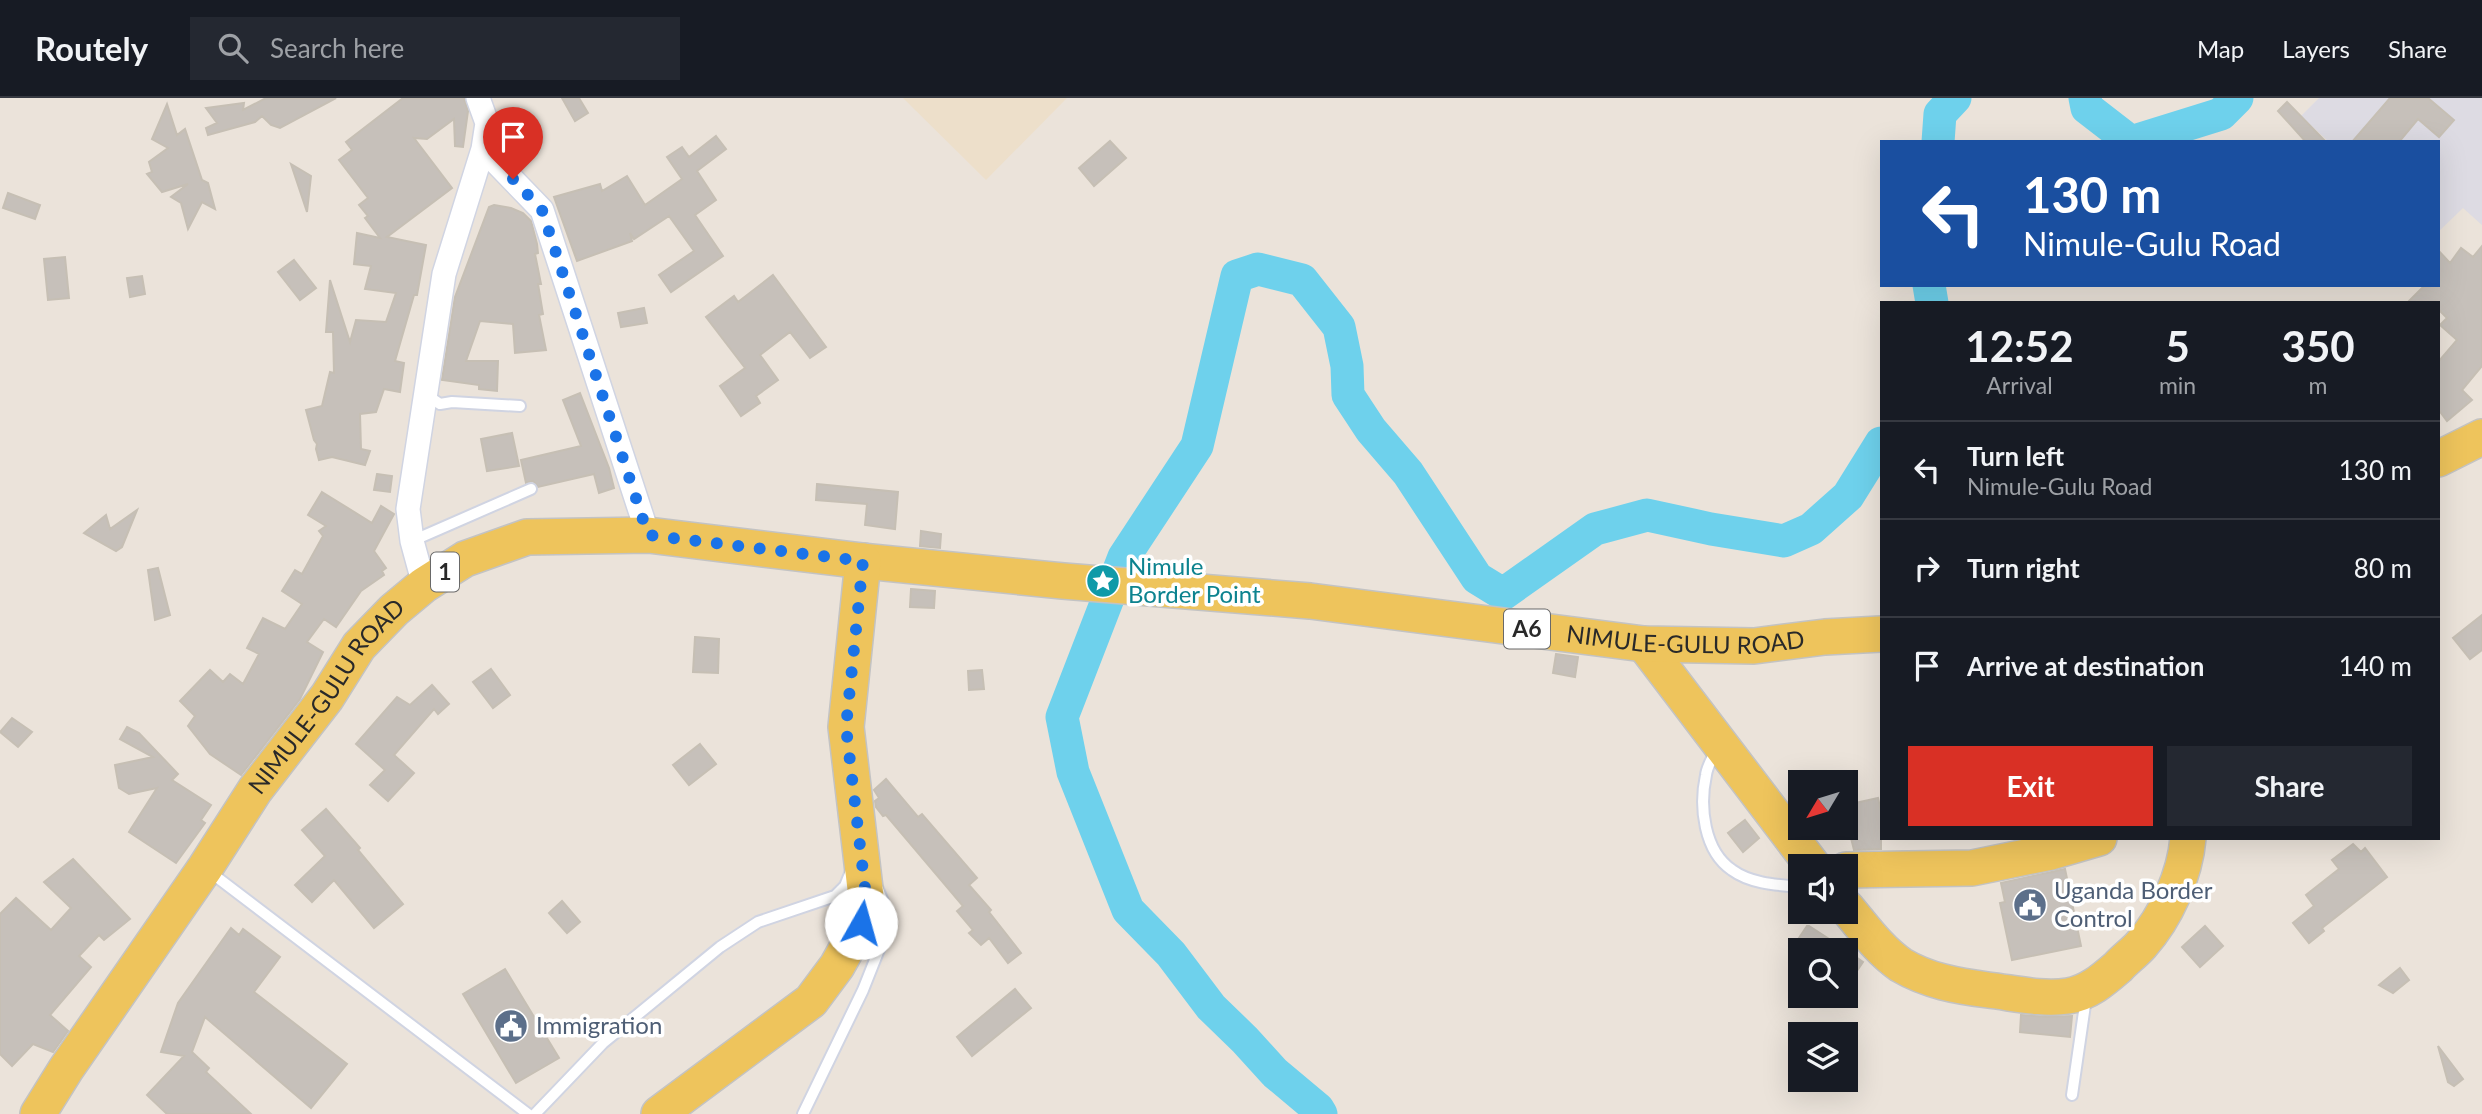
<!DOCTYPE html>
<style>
body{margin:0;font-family:Lato,sans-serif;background:#242831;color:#f1f3f6;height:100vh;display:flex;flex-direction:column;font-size:26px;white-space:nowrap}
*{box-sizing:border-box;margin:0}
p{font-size:23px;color:#9ea1a6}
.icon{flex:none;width:38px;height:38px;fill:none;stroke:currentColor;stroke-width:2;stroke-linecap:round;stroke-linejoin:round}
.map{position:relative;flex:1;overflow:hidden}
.sheet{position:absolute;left:1880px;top:203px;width:560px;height:539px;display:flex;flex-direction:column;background:#171b24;border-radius:0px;box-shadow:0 7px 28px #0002}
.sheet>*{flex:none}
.guide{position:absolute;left:1880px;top:42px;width:560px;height:147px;border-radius:0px;box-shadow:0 7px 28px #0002;background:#1a4fa0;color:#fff;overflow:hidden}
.needle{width:46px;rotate:232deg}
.fabs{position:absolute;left:1788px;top:672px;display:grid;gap:14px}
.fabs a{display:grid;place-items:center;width:70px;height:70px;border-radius:0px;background:#171b24;box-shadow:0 7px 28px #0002;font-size:35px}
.pin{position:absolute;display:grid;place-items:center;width:60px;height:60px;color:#fff;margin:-72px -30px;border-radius:50% 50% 50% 0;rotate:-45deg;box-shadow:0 0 7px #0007}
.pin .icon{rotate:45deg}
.me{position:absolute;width:77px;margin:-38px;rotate:7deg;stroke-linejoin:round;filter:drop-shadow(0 0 5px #0008)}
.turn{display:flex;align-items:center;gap:24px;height:147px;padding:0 28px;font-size:32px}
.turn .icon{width:91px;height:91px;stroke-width:2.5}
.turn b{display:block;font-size:49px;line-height:60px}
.eta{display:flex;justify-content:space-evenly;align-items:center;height:119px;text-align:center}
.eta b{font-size:42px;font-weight:700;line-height:49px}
.primary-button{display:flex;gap:14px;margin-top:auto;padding:14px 28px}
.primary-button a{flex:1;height:80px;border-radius:0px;background:#d93025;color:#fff;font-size:28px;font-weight:700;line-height:80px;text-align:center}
.primary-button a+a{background:#242831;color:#f1f3f6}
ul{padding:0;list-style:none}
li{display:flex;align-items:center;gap:21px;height:98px;padding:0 28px;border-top:2px solid #363941}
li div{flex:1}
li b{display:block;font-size:26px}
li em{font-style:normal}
header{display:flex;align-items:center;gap:42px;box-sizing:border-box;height:98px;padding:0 35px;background:#171b24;border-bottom:2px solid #363941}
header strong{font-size:33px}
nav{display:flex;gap:38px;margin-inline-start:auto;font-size:24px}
.search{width:490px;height:63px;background:#242831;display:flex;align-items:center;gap:18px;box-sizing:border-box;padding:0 24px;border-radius:0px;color:#9ea1a6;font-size:26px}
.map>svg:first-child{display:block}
</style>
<header>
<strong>Routely</strong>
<div class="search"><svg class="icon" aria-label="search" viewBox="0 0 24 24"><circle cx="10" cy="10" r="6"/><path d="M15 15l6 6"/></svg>Search here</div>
<nav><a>Map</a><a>Layers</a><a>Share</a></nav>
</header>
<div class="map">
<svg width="2482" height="1016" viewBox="0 0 2482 1016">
<rect width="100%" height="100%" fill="#ebe3da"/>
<path fill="#dddbe3" d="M2319,0H2482V127L2463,110L2438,134V44H2329L2301,18Z"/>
<path fill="#eddfca" d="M903,0H1067L986,82Z"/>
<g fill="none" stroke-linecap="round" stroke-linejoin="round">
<path stroke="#6ed1ec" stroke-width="33" d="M2085,0L2087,10L2131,44L2221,16L2237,0
M1938,44L1940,16L1955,0
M1929,187L1932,205
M1321,1016L1318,1011L1275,975L1245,942L1211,909L1171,856L1128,812L1073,674L1062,619L1124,459L1197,348L1237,178L1258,171L1302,182L1339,229L1347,268L1348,297L1371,332L1408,375L1477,480L1503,496L1595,431L1647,417L1711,431L1784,443L1811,431L1848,398L1881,345"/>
</g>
<path fill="#c6c0ba" stroke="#c6bfb4" stroke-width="2" d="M266,0H336L280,30L271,27L262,18L255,24L208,37L206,30L217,25L206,10L244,5L243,12Z
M403,0H464L468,13L463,49L455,48L454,21L427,41L414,40L452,90L387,139L426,147L417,197H414L395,263L404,265L400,294L384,291L376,314L360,316L361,351L370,353L365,367L332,359L319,362L316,351L317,346L314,342L306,312L322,308L330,274L334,275L333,234H326L330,182L350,244L356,222L386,224L396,195L365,191L371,168L354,166L357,135L380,140L365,120L368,118L359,107L368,100L339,62L352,52L346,44Z
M562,0H579L588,15L575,23Z
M2390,0H2428L2454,22L2439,39L2418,21L2399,44H2352Z
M2287,4L2326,44H2306L2278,13Z
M167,6L177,37L185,31L202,82L208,85L215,111L202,104L188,131L181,105L171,99L188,86L162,94L147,76L152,74L149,64L168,50L152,41Z
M716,38L726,51L697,73L716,102L695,117L723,158L671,194L659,177L694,153L669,118L634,141L630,135L632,143L577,163L554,99L600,86L602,93L627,78L645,107L682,81L667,59L682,49L689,59Z
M1110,43L1126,60L1094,88L1079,70Z
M291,66L311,78L307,114Z
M8,95L40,107L35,121L3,110Z
M494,107L511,110L523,115L531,123L537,146L538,155L535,156L541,186H538L543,216L539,217L546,252L515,255L513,226L480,223L466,263H498L497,293L479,291V287L442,282L455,199L489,109Z
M2482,148V268L2462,292L2472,302L2447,323L2438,311V264L2457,242L2440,227L2447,220L2438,211V205H2407L2425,187H2438V152L2450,165L2461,150L2473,159Z
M65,159L69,200L48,202L44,161Z
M294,162L316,190L300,202L278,174Z
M773,177L826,249L810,260L790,234L760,257L778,282L756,298L760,305L741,318L720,288L745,270L706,219L734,198L738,204Z
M142,178L145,196L130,199L127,180Z
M644,210L647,225L621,229L618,215Z
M580,295L609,370L614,390L599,395L594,376L538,389L533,383L526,385L521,362L581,348L563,302Z
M512,335L519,368L487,373L481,341Z
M377,376L392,378L390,394L374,392Z
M817,386L898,394L895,431L865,427L867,406L816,402Z
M322,394L372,425L381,408L394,416L374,453L386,470L382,473L384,477L361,493L336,529L324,521L307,544L323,554L300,601L241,677L210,656L188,628L195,618L180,603L210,572L223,584L230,576L243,586L259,556L247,550L263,520L285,531L302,506L282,493L295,472L302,476L323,438L319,433L326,428L308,417Z
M137,412L122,449L116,453L84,435L106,417L110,431Z
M921,433L941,436L940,450L920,448Z
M158,470L170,517L155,522L148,472Z
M911,491L935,493L934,510L910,509Z
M2482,517V552L2470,561L2453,540Z
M695,539L719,541L718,575L693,574Z
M1556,556L1578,559L1575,579L1553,575Z
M491,571L510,597L493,610L473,584Z
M982,572L984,591L969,592L968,573Z
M432,587L449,606L438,616L434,611L394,657L414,675L388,703L370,687L385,672L356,646L397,599L410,607Z
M12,620L32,634L18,649L0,634Z
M127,629L139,635L178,676L172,682L211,707L201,722L205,725L176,765L129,734L157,690L129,696L119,690L115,667L153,659L120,641Z
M700,646L716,666L689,687L673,667Z
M886,681L918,719L922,716L977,780L969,787L991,812L989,814L1021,855L1008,865L989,840L981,847L969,835L973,832L957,813L963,808L886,717L883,718L876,709L875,703L879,700L874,692Z
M1878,700L1881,713V751L1854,752L1846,720V707Z
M326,711L360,750L358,752L403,806L374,830L334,782L312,804L295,787L325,758L302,732Z
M1745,722L1759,740L1743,754L1728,735Z
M2353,746L2361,754L2365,750L2387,779L2322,830L2324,833L2309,845L2293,825L2314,808L2306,797L2339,771L2332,762Z
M73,761L130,821L104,842L99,837L79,858L91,869L50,917L68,933L53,954L33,946L12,968L0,956V816L16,800L51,832L71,810L44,784Z
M2065,771L2081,848L2012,862L2000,805L2005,804L2001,785Z
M562,803L580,824L567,835L549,815Z
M1807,828H1809L1846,852H1812L1797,843Z
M2205,828L2223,848L2200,869L2182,849Z
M231,830L239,837L243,831L280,859L254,894L347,966L311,1010L205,919L192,954L209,970L206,974L251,1016H167L147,997L184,958L161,954L178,905Z
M1846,852L1863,864L1846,889Z
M2400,870L2409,882L2393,895L2379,887Z
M505,871L559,960L516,985L463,896Z
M1015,891L1031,910L972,958L957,939Z
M2021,917L2047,919L2072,918L2070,939L2020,934Z
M2438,948L2463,981L2454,988L2448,984Z"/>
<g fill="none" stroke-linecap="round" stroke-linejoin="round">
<g stroke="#d0d4e2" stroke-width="14">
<path id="service" d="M425,296L440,306L452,304L520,308
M412,443L531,391
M1716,651C1713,660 1707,668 1706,677C1699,709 1704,753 1732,772C1751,786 1778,787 1801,789
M210,774L528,1016
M2072,997L2086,900
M535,1016L603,945L720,849L758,824L835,798L845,788L851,773
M803,1016L863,892L886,834L888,817L878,791"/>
</g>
<g stroke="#d0d4e2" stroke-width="26">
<path id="minor" d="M483,51L542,112L648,437
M424,487L412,443L408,411L444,176L483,51L487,25L478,0"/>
</g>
<g stroke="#c3c3c3" stroke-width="38">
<g id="primary">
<path d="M2438,361L2482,339"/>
<path d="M1644,546L1813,768"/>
<path d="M1846,772L1972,770L2051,754L2099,740"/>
<path d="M1846,809C1863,829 1879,852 1901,867C1928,883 1957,888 1988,892C2014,895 2042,902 2068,898C2088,895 2103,882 2118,869C2125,861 2134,855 2141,847C2166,819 2185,777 2188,740"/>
<path id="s1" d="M38,1016L66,971L205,770L255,692L327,599L359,548L394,512L424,487L465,461L527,439L648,437L863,463L1063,483L1310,503L1644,546L1754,548L1825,539L1881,536"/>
<path d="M659,1016L811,903L837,868L861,825L866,799L846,629L863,463"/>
</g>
</g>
<use href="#service" stroke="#fff" stroke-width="10"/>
<use href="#minor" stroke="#fff" stroke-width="23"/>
<use href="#primary" stroke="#eec45c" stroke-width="35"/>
</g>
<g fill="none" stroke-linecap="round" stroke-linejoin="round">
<path stroke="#1a73e8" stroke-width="12" stroke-dasharray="0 21.6" d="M513,81L542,112L648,437L863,463L846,629L866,799L861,825"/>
</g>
<defs>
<g id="sight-disc" transform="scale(1.75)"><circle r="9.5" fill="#0f9aa8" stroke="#fff"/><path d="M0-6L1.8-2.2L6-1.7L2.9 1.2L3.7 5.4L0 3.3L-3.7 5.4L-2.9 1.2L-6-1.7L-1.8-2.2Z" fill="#fff"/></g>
<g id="civic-disc" transform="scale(1.75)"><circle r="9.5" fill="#5c6f8a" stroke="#fff"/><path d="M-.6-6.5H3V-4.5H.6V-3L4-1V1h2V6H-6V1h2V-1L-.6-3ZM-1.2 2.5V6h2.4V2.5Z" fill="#fff"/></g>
</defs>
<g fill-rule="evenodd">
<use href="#sight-disc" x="1103" y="483"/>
<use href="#civic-disc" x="2030" y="807"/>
<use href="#civic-disc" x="511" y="928"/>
</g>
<g text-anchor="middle" stroke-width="7" stroke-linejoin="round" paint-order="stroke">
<g fill="#fff" stroke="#696969" stroke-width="2">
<rect x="431" y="454.5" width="28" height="39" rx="5"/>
<rect x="1504" y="511.5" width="46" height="39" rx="5"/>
</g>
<g font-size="23" font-weight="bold" fill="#292929">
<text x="445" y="482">1</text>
<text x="1527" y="539">A6</text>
</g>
<g font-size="24" fill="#0d838f" stroke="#fff" text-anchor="start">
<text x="1128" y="477">Nimule<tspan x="1128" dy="28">Border Point</tspan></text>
</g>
<g font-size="24" fill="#292929" stroke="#fff">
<text dy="8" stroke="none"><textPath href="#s1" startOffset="1936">NIMULE-GULU ROAD</textPath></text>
<text dy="8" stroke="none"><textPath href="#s1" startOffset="508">NIMULE-GULU ROAD</textPath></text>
</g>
<g font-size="24" fill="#4e5e75" stroke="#fff" text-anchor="start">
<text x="2054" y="801">Uganda Border<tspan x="2054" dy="28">Control</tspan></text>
<text x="536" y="936">Immigration</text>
</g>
</g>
</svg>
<div class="fabs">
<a><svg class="needle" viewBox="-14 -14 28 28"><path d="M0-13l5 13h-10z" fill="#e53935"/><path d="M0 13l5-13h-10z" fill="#9ea1a6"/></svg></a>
<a><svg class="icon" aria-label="sound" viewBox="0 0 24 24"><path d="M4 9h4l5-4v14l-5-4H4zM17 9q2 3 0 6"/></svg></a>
<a><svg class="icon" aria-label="search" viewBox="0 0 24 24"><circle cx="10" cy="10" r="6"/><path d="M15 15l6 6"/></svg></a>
<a><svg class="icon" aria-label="layers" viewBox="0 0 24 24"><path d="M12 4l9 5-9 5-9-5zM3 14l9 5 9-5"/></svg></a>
</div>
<div class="pin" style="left:513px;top:81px;background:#d93025"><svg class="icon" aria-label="arrive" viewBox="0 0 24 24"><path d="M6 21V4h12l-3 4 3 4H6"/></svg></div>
<svg class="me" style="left:861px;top:825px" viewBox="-20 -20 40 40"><circle r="19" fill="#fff"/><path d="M0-13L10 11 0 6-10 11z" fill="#1a73e8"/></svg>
<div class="guide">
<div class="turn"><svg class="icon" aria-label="left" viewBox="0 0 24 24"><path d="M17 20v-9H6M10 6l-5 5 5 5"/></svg><div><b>130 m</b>Nimule-Gulu Road</div></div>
</div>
<section class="sheet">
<div class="eta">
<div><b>12:52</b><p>Arrival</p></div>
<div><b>5</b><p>min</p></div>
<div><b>350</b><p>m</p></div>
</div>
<ul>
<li><svg class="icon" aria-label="left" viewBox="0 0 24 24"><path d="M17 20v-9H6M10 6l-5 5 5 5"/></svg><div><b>Turn left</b><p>Nimule-Gulu Road</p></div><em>130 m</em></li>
<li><svg class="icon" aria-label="right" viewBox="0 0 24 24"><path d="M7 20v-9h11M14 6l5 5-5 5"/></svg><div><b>Turn right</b></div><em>80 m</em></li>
<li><svg class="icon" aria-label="arrive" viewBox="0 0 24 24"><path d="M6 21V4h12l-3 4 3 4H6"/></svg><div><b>Arrive at destination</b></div><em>140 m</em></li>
</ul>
<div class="primary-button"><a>Exit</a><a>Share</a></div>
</section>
</div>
